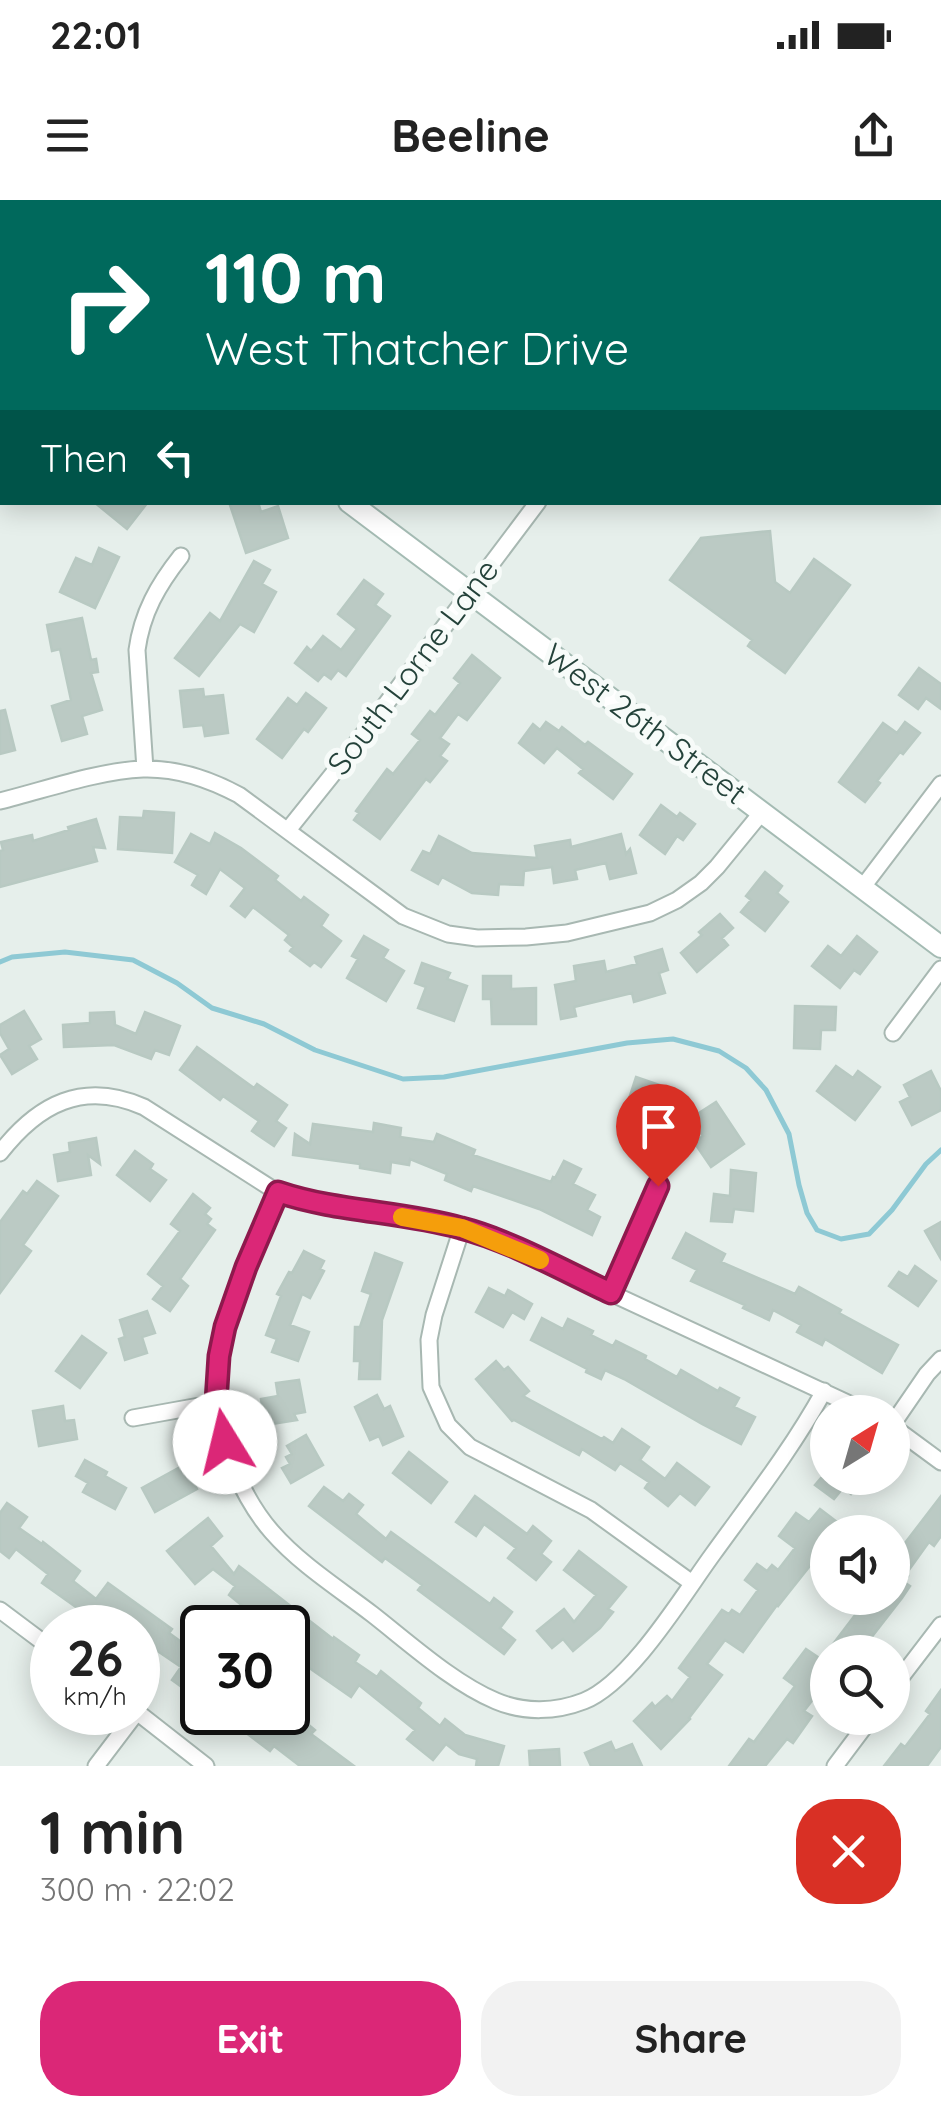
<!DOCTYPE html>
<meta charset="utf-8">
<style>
body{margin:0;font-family:Quicksand,sans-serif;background:#f2f2f2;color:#222;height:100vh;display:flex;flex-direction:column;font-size:38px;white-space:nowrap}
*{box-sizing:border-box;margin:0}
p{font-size:32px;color:#767676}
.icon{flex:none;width:55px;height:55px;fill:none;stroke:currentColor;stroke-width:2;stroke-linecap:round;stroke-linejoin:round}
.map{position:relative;height:1566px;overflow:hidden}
.panel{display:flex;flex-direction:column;background:#fff;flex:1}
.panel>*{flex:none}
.top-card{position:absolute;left:0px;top:0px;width:942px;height:305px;box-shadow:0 5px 25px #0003;background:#00695c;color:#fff;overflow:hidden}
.needle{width:65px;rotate:37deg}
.controls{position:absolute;left:810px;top:1195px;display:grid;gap:20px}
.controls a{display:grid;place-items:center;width:100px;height:100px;border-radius:50%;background:#fff;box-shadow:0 5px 25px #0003;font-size:50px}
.speed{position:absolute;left:30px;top:1405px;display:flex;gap:20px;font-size:50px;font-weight:700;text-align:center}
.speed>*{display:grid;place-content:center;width:130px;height:130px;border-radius:50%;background:#fff;box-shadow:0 5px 25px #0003;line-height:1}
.speed small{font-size:25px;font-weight:400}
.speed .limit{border:5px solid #111;border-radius:15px;background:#fff;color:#111}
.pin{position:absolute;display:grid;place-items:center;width:85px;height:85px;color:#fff;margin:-102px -42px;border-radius:50% 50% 50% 0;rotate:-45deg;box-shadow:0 0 10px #0007}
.pin .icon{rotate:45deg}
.me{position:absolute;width:110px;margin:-55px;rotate:351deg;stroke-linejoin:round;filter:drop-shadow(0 0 8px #0008)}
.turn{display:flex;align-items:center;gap:35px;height:210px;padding:0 40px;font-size:45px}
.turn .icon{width:130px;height:130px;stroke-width:2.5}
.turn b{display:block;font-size:70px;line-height:85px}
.then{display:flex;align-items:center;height:95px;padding:0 40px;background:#0003;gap:20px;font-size:38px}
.round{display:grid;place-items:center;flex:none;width:105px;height:105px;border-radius:40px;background:#f2f2f2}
.head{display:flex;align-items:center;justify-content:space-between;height:170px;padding:0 40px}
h1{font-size:60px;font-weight:700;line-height:75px}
.button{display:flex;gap:20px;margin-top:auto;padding:20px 40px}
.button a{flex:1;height:115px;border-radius:40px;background:#db2777;color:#fff;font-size:40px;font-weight:700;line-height:115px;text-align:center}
.button a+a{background:#f2f2f2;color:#222}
.status{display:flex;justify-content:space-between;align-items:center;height:70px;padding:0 50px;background:#fff;direction:ltr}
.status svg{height:28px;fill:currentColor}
header{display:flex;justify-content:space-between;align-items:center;height:130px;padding:0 40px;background:#fff;font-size:45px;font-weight:700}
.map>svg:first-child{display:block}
</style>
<div class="status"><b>22:01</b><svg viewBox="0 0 49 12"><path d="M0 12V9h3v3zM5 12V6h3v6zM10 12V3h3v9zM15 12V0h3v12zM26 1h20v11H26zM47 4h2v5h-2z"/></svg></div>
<header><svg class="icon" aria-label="menu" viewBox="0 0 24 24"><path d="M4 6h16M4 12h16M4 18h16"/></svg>Beeline<svg class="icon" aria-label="share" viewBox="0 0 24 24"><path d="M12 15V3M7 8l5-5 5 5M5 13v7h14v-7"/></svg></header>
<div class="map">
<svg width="941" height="1566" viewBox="0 0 941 1566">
<rect width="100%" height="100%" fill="#e6efeb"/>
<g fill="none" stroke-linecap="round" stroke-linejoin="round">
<path stroke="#8ec9d4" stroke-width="5" d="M0,762L12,757L65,752L133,760L177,783L212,808L264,824L315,850L403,879L444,877L627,843L673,839L719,851L746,868L766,890L789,934L799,985L807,1013L817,1030L841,1039L869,1034L892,1010L926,964L941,950"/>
</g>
<path fill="#bbcac4" stroke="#b8c9c2" stroke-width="2.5" d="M94,302H148L127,329Z
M229,302H258L261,312L278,306L288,338L246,353Z
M770,331L775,382L790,393L814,359L850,385L785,473L748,446L752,440L670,380L701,338Z
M99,348L119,357L95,408L60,392L76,358L92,365Z
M254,361L270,370L262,384L276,392L254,432L240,424L199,476L175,458L210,413L220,421Z
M364,380L383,394L375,405L390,416L346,476L338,470L331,479L324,474L318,481L295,463L307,447L311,451L323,436L341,450L357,429L338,414Z
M82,418L91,460L96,459L98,472L91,473L102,510L82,516L87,534L62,541L52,506L71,500L60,449L52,451L47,425Z
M472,455L500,478L467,520L458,514L440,538L449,544L440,556L447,561L430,582L426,579L380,639L354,620L359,613L356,611L387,569L393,574L420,540L412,534L430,511L435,515L460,483L454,478Z
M919,468L941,484V509L926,498L918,509L899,495Z
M203,489L204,497L223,495L228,533L205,536L203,525L184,527L180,491Z
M306,493L326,508L308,532L304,529L282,558L257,539L288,498L297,505Z
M5,510L15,550L0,554V511Z
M546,522L559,531L562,527L585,545L588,542L632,574L613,599L579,573L583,569L557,548L544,563L519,543L533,524L540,530Z
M905,522L920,533L903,554L900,552L877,581L880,583L865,602L839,582L883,523L897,533Z
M661,605L677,617L680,613L695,624L683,640L677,636L665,654L640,635Z
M144,611L174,613L172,653L118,649L120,617L143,618Z
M96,619L105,648L93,647L97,661L0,687V651L3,650L1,642L32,635L33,641L69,630L68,627Z
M215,633L241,648L278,676L275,680L301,701L304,697L328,715L321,726L341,741L321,767L314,762L310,766L290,751L293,747L285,740L289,735L253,707L245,717L231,706L245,688L220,669L206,694L192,685L198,675L175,662L191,634L210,644Z
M621,634L626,654L630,649L636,673L610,679L606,663L575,670L577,679L554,683L552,667L524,671L523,685L499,684L498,695L472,693L442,677L438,684L412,670L423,651L430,654L439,636L472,653L537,658L535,646L570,640L571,647Z
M765,672L782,686L777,693L788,702L765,731L741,712L751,700L746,696Z
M720,714L733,728L722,738L728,745L697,772L681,753L702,735L699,732Z
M364,736L388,750L383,758L404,771L386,801L347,778L358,759L352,756Z
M857,736L877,752L860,774L854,770L840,788L812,766L828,746L841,756Z
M662,749L668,770L659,773L665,793L634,802L632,793L574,807L576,816L561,819L555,785L576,781L574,766L604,761L606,772L637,764L635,757Z
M422,763L450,773L447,779L467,786L454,821L418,808L426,787L415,783Z
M483,776H511V789L536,788V824H492L491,799H483Z
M795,806L836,807L835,830H821L820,849L794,848Z
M24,811L41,839L29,846L37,859L12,874L0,855L9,849L0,833V825Z
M114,812L115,825L136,834L145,812L180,826L169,855L155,850L151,859L114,845L64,847L63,825L90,823V813Z
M197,847L254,888L257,884L287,905L276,921L286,928L274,946L252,931L259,921L223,896L220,900L180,870Z
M836,866L853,878L858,871L880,887L855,920L817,891Z
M931,871L941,891V910L912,925L900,902L910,897L904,885Z
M636,877L674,890L669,906L680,910L672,935L646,927L651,913L627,905Z
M716,902L744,944L711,967L694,942L703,936L691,918Z
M374,923L401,928L400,937L434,942L437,934L475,950L473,955L551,982L553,977L555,978L564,961L581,969L573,984L595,995L587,1010L600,1017L592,1035L539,1009L473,986L471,991L445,980L447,974L410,959L409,965L391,962L390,973L360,968V964L293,955L295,934L310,944L313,924L373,932Z
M96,938L100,964L88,955L91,975L58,981L54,955L70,952L69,943Z
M135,951L153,964L150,969L166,980L150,1001L117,975Z
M731,970L756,973L753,1011L734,1009L732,1022L711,1021L714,994L730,996Z
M37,981L58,996L23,1045L31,1051L0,1093V1022L23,991L27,994Z
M193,994L210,1008L205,1014L211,1019L207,1024L215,1030L180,1079L188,1086L170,1111L153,1099L163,1086L148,1074L180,1031L171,1024Z
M941,1022V1059L925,1031Z
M686,1033L725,1054L721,1062L795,1094L799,1087L841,1110L839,1113L898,1145L882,1173L825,1139L822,1145L797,1132L801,1125L773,1110L769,1120L743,1108L745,1105L691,1081L697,1070L673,1058Z
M304,1051L324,1061L320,1069L324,1071L310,1098L302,1094L290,1125L309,1132L298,1161L272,1152L277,1139L266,1135L281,1096L277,1094L289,1072L292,1073Z
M375,1053L402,1063L382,1120L380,1179H359L360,1161H354L355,1127H360L371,1094L362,1091Z
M915,1066L936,1081L918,1106L889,1086L899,1072L908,1077Z
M489,1088L505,1096L508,1090L532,1104L524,1119L512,1112L503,1127L476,1112Z
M147,1111L155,1133L142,1137L147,1153L125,1160L119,1139L125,1137L120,1120Z
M542,1118L563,1129L568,1119L593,1131L591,1135L613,1146L616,1141L646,1156L645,1159L677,1177L681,1170L718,1191L720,1188L739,1198L734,1207L755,1217L741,1244L702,1224L624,1179L605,1170L601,1179L586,1172L587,1169L531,1140Z
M82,1136L106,1153L80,1188L56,1171Z
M496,1161L504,1170L508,1167L529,1191L523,1196L602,1239L604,1237L613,1243L622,1229L649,1247L640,1260L665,1279L677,1263L709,1287L695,1305L680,1293L668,1306L645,1288L649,1282L620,1263L615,1270L582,1249L579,1255L514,1220L512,1221L476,1179Z
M299,1180L305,1212L294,1214L297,1220L265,1225L261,1199L278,1196L276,1183Z
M377,1195L384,1209L390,1206L403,1236L383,1245L379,1236L370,1240L355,1207Z
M63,1206L65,1221L74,1220L77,1239L39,1246L33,1211Z
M306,1235L323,1265L291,1283L282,1268L290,1264L286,1257L292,1254L287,1246Z
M409,1252L447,1282L431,1303L393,1273Z
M85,1260L107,1272L105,1276L126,1288L115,1309L83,1292L88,1283L76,1276Z
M184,1265L197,1289L155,1312L142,1288Z
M821,1278H864L851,1294L843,1288L834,1299L815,1285Z
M324,1287L343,1301L349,1294L363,1305L356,1314L386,1339L391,1332L490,1404L494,1398L512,1412L500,1428L515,1440L504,1454L418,1390L422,1385L385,1358L382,1362L309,1306Z
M475,1296L527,1334L533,1326L551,1341L541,1354L551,1362L536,1380L508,1358L516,1348L484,1324L476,1336L456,1322Z
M941,1296V1336L934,1346L929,1342L906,1374L908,1376L904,1382L910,1386L902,1398L860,1452H827L868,1398H892V1360Z
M7,1303L27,1317L19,1328L42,1344L43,1342L80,1371L73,1381L96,1399L108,1383L172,1429L169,1433L202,1457V1484L194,1496L172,1480L181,1467L156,1450L147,1462L138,1455V1428H129L117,1419L112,1426L100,1418L97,1422L42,1383L48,1374L16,1349L9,1358L0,1351V1313Z
M820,1309L841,1325L836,1332H828V1343L778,1406L777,1405L743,1452L725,1440L707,1464L722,1475L689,1518L690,1519L661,1549L634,1521L652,1503L655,1507L667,1496L672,1501L690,1477L679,1468L722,1410L729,1414L732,1410L740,1415L758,1390L745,1380L757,1364L767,1371L772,1365L778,1370L795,1348L779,1336L796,1313L809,1322Z
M208,1318L222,1336L211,1346L234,1374L239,1366L333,1439L334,1437L359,1455L355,1462L377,1477L381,1471L421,1503L418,1508L440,1526L445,1519L465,1535L504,1546L498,1566H476L477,1559L459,1554L446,1544L433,1560L407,1539L415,1530L359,1485L351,1497L288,1453V1441L295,1432L267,1409L259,1419L229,1395L235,1386L213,1369L195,1384L167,1351Z
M579,1351L626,1387L608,1409L613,1412L600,1428L573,1451L563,1439L552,1448L537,1431L564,1409L574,1422L596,1395L564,1370Z
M806,1449L828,1464V1480L804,1511L812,1516L793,1543L787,1539L765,1566H729L749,1539L754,1542L795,1486L784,1478Z
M941,1490V1547L927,1566H884L901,1544L905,1547L930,1514L926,1511Z
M214,1512H293L315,1530L311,1534L354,1566H300L274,1546L270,1551L237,1526L235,1529Z
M611,1542L615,1551L632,1544L642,1566H591L585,1553Z
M559,1549L560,1566H530L529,1551Z"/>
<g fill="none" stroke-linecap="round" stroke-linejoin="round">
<g stroke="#a8b8b2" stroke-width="19">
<path id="minor" d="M678,0L679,2
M162,2L163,0
M470,2L473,0
M0,216L2,213
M145,569L137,450C142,413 158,385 181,356
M0,601C45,590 97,571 143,569C176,568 211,580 239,595L403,716L448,734L477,738L526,737L567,733L650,713L677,700L701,683L717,667L762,612
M288,630L340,565L538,302
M862,688L941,584
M893,833L941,769
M0,953C38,904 83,880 144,907L277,992L318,1003L462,1028L516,1049L867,1212
M277,992C249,1058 213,1127 216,1201C219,1244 244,1300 272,1332C300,1364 338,1388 372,1414C408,1442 453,1483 496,1501C524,1513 556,1512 584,1501C631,1482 683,1395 713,1354C752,1300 792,1249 824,1191
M462,1028L434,1115L429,1140L431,1187L448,1225L470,1247L591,1310L692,1383
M611,1093L658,986
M133,1218L216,1203
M892,1225L927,1174L941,1159
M892,1226L941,1262
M0,1410L52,1449
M892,1489L941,1425
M137,1512L206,1566
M96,1566L137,1512
M835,1566L871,1518"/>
</g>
<g stroke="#a4bbb3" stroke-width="24">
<path id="secondary" d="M0,41L2,42
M349,302L941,747"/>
</g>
<use href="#minor" stroke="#fff" stroke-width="15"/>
<use href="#secondary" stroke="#fff" stroke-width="20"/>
</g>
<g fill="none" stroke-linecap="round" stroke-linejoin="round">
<g stroke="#8e194d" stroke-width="25">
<path id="route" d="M225,1242L216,1202L219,1156L225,1127L246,1067L278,992C337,1012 401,1011 461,1028C509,1040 566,1072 611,1093L658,986"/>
</g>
<use href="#route" stroke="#db2777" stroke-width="18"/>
<path stroke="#f59e0b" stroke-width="18" d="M402,1017L462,1028L540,1060"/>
</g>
<g text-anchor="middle" stroke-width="10" stroke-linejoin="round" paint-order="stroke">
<g font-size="32" fill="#24423a" stroke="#f7fbf9">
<text transform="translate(413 467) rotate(-53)" y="11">South Lorne Lane</text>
<text transform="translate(645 524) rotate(37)" y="11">West 26th Street</text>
</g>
</g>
</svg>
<div class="controls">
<a><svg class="needle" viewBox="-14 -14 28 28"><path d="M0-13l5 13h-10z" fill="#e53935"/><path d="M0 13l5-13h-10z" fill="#767676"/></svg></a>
<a><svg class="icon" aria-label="sound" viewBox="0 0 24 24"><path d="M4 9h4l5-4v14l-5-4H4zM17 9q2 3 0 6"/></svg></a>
<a><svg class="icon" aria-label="search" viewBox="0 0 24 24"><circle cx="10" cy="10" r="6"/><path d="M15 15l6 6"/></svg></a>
</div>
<div class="speed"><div>26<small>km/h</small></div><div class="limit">30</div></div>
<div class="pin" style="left:658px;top:986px;background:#d93025"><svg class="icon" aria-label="arrive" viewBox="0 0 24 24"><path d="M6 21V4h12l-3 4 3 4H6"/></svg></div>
<svg class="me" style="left:225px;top:1242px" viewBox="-20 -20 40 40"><circle r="19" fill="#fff"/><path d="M0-13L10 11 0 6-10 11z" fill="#db2777"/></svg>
<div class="top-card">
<div class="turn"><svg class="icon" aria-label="right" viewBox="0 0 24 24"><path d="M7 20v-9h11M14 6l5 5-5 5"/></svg><div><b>110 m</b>West Thatcher Drive</div></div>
<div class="then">Then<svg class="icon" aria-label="left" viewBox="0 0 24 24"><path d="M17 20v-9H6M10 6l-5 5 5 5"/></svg></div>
</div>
</div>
<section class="panel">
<div class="head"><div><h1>1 min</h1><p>300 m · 22:02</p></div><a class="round" style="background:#d93025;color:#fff"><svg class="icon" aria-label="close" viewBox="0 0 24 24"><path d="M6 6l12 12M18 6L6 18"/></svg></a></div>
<div class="button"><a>Exit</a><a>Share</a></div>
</section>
